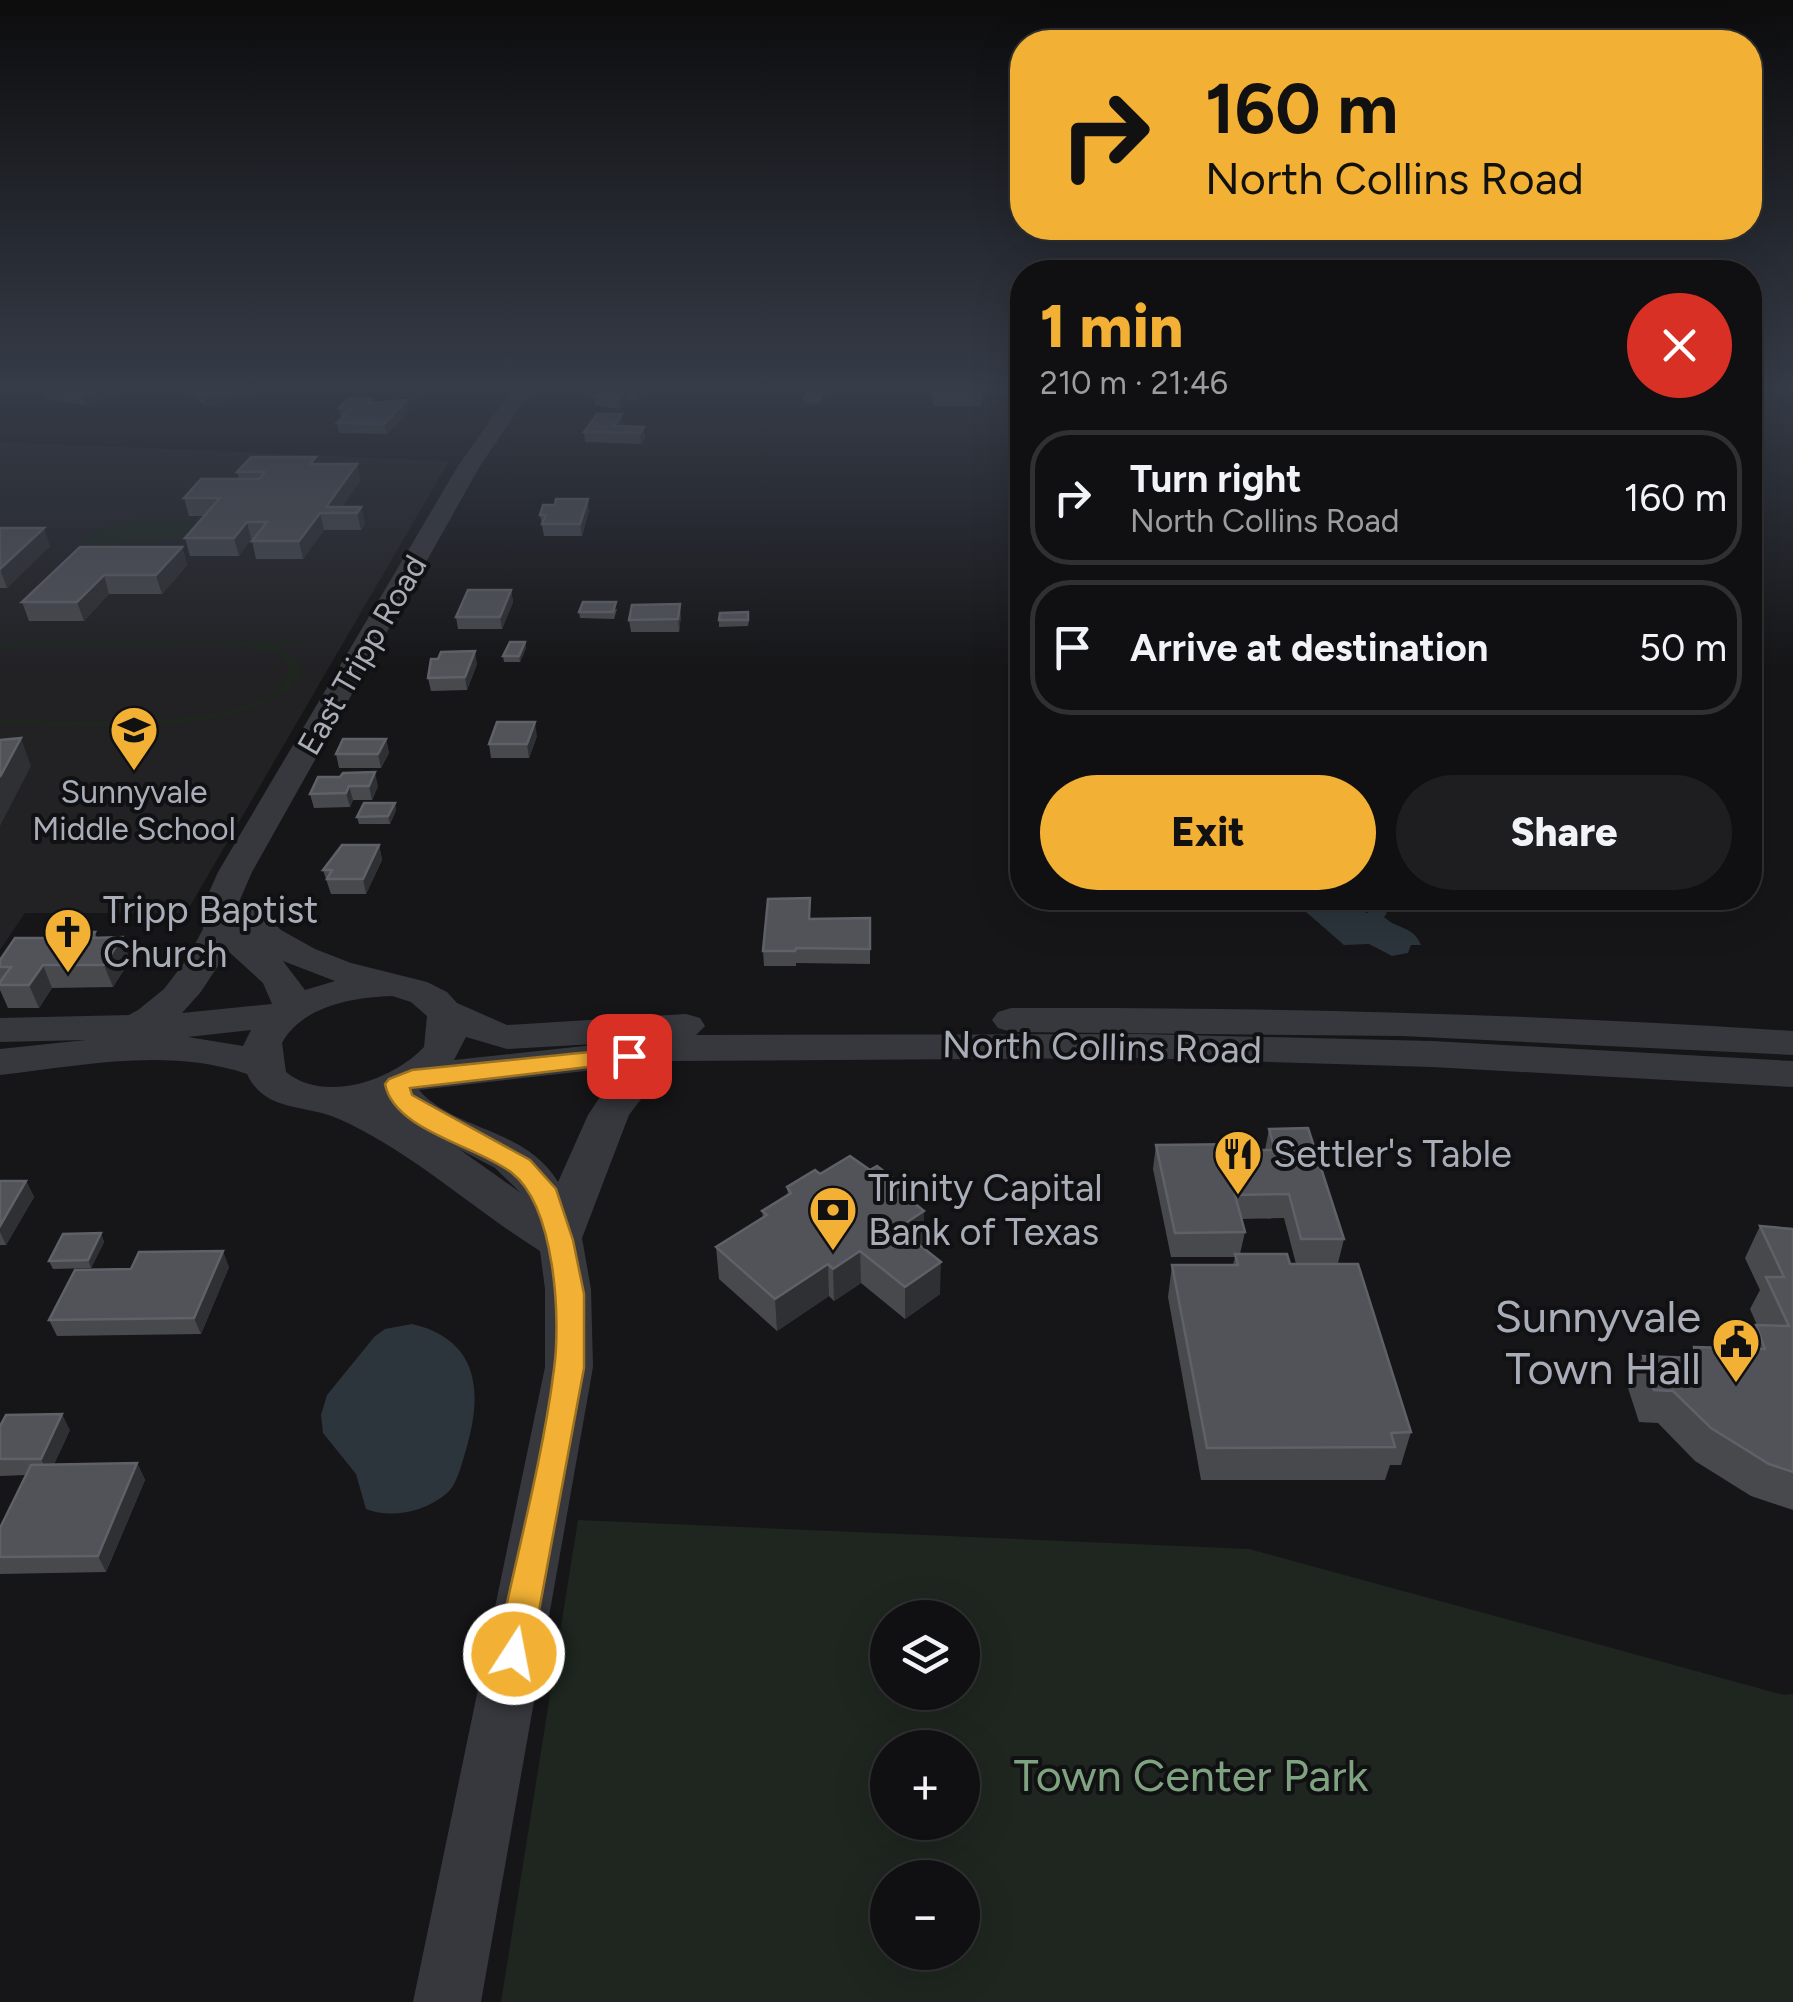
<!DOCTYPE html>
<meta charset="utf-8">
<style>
body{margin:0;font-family:Figtree,sans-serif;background:#1e1e20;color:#f1f3f6;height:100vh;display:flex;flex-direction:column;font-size:38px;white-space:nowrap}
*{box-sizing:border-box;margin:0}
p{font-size:32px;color:#9c9d9f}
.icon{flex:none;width:55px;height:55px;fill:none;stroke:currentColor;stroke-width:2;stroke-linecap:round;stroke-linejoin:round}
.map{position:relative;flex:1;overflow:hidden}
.panel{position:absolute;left:1010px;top:260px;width:752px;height:650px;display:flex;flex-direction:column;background:#101012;border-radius:40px;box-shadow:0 10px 40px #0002,0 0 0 2px #303032}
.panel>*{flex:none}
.hud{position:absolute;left:1010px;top:30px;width:752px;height:210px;border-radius:40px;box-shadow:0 10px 40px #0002,0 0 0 2px #303032;background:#f2b134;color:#111;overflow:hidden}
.buttons{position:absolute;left:870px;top:1600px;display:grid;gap:20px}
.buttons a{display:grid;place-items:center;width:110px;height:110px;border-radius:50%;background:#101012;box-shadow:0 10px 40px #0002,0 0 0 2px #303032;font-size:50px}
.pin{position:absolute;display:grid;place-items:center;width:85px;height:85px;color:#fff;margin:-42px;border-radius:20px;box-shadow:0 5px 15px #0006}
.me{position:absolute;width:110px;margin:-55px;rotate:11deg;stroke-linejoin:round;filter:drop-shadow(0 0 8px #0008)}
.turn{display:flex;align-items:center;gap:35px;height:210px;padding:0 30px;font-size:45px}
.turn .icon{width:130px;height:130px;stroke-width:2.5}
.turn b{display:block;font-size:70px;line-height:85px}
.round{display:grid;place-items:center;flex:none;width:105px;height:105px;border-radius:52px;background:#1e1e20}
.overview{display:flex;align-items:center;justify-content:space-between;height:170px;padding:0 30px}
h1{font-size:60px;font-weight:800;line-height:75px;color:#f2b134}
.action{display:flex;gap:20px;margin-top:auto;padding:20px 30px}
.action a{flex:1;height:115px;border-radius:60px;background:#f2b134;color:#111;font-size:40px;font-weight:800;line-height:115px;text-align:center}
.action a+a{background:#1e1e20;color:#f1f3f6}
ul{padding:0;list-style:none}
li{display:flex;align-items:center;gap:30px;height:135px;margin:0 20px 15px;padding:0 10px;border:5px solid #303032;border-radius:40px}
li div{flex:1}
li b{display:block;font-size:38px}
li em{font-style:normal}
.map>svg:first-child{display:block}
</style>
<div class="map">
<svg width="1793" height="2002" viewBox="0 0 1793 2002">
<rect width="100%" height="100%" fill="#161618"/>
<path fill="#222225" d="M0,442L449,461L186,913H25L0,950Z"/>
<path fill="#1e261f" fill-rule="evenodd" d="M203,519L185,540L125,541L110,557L79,555L78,547C112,513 159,519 203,519Z
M299,641L297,645L274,646L299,661L301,674C256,743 77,724 0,724V719C47,719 298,737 288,663L278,654L237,645L34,646L0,650V646L37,642Z
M578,1520L1249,1549L1784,1695L1793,1694V2002H501ZM888,1618H962V1692H888ZM888,1748H962V1822H888ZM888,1878H962V1952H888Z"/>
<path fill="#2c353c" d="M1290,898H1332L1367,913L1376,908L1387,913L1384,917C1396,929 1414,926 1421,945H1411L1408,953L1392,956L1369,944L1344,945Z
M412,1324C481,1340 483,1395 465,1453C461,1466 457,1485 446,1494C424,1512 391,1519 366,1509L356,1474L323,1433L321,1415L327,1395L375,1336L385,1329Z"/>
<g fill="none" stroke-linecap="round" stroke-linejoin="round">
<path fill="#37383d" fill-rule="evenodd" d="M513,388H533L480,466L252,872L239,902L254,905L281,930L315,949L351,963L427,982L447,992L457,1003L507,1025L686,1014L700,1018L705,1026L696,1035L1140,1034L1432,1041L1793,1061V1087L1432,1067L1140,1058L670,1061L629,1115L582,1238L591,1289L593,1367L481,2002H413L545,1367V1289L540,1251C471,1208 414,1153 339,1119C306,1104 265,1113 247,1074C167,1047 81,1066 0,1075V1049L86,1040L0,1042V1018L129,1015L138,1010L164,989L187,959L203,929V906L218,872L458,466ZM228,951L263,983L272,1004L182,1013L200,993ZM283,961L335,981L305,990ZM392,996L411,1002L427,1016L424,1047C393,1080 325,1104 286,1072L282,1043C302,1006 354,997 392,996ZM251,1030L243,1046L188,1037ZM466,1037L507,1049L612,1043L454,1060ZM620,1067L588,1115L558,1182C526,1128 455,1131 419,1090ZM459,1149L495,1168L521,1193Z
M1011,1008C1272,1007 1532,1014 1793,1031V1055L1402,1036L1011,1032L998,1028L992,1020L998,1012Z"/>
</g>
<path fill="#47494d" d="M43,388L118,394L86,406L46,398Z
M188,388H257L258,392L233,399L234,401L206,407L190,393Z
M372,388H424L418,393L373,390Z
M644,388V393L638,401L627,400L620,409L595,405L594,395Z
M931,388L981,395V406H933Z
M823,393V398L819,405L805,404L804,399Z
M407,400L409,411L387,434L339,433L337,423L341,418L339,408L372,403Z
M623,425L622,427H644L645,438L641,444L585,442L584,432Z
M318,464H357L360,481L342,507H361L365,524L361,530H324L303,559H256L252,541L253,539H251L239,556H190L185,538L205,516H189L184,498L239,479L237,472Z
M589,510L582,536H544L540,515Z
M0,528L50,546L7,588H0Z
M182,547L187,565L162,594H109L84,621H29L22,602Z
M511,590L513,602L502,629H458L456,617Z
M617,609L614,619L580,618L579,612Z
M681,616L679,632H631L629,620Z
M749,619L748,626L719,627V620Z
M525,642L526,648L520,662H504L503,656Z
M477,664L467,690L431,691L428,678Z
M537,736L529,758H491L489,744Z
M386,739L389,753L381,768H339L336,754Z
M318,777L378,786L372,800H353L350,807L314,808L310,794Z
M395,803L396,810L390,824H359L357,817Z
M379,845L382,860L366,894H331L323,870Z
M870,918V964L796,963V966H764L763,951L810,919Z
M95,932L97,938L130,960L113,987L52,988L39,1008H8L0,990V960L60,938Z
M1269,1129L1344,1239L1338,1263L1296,1264L1284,1218L1241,1219L1245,1232L1240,1254L1290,1264L1411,1432L1401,1465H1390L1385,1480H1201L1168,1297L1172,1265H1233L1235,1257H1171L1153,1169L1156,1145L1265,1150Z
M870,1170L910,1191V1199L924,1242L920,1245L940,1294L905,1319L861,1283L834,1301L829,1296L777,1331L719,1279L716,1247L763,1217L762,1211L788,1195L787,1187L820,1174Z
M0,1181H26L34,1197L6,1245H0Z
M1760,1226L1793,1229V1510L1751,1496L1695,1461L1658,1423L1639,1422L1628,1388L1643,1356L1688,1358L1694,1347L1745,1349L1757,1325L1750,1309L1760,1290L1745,1258Z
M101,1233L104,1242L91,1268L53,1269L49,1261Z
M229,1267L201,1334L57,1336L49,1320L131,1269Z
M70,1430L54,1464L137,1463L145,1480L106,1572L0,1574V1528L26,1475L0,1476V1459Z"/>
<path fill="#2f3033" d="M102,388H116L118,394L86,406L82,395Z
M232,388H257L258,392L233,399L234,401L206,407L203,396Z
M638,388H644V393L638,401L637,390Z
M626,390L627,400L620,409L619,398Z
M407,400L409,411L387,434L384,424Z
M622,414L623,425L618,432L614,426Z
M644,427L645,438L641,444L640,433Z
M357,464L360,481L338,513L326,507Z
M588,499L589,510L582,536L580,524Z
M361,507L365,524L361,530L357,513Z
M320,513L324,530L303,559L299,541Z
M247,522L251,539L239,556L234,538Z
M44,528L50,546L7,588L0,569Z
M182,547L187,565L162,594L156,575Z
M104,575L109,594L84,621L77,602Z
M511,590L513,602L502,629L500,617Z
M680,604L681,616L679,632L678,619Z
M525,642L526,648L520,662L519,656Z
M475,651L477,664L467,690L465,677Z
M535,722L537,736L529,758L527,744Z
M21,738L31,766L0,826V777Z
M386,739L389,753L381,768L378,754Z
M375,772L378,786L372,800L369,786Z
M349,786L353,800L350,807L346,793Z
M395,803L396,810L390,824L388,816Z
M379,845L382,860L366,894L363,879Z
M122,937L130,960L113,987L104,965Z
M43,965L52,988L39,1008L29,985Z
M26,1181L34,1197L6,1245L0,1232V1226Z
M910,1191L909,1221L924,1211V1242L898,1260V1228L904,1195Z
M101,1233L104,1242L91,1268L88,1260Z
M223,1251L229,1267L201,1334L194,1318Z
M860,1251L861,1283L834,1301L833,1269Z
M941,1262L940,1294L905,1319V1287Z
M828,1264L829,1296L777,1331L775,1299Z
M62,1414L70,1430L49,1475L41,1459Z
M137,1463L145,1480L106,1572L98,1556Z"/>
<path fill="#525359" stroke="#5f6168" stroke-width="2.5" d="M46,388H102L82,395Z
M194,388H232L229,389L231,391L203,396Z
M603,388H638L637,390H626L619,398L594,395Z
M932,388H980L981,395L933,396Z
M809,392L823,393L819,400L804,399Z
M348,399H372L368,403L407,400L384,424L337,423L352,408H339Z
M597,414H622L614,426L644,427L640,433L584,432Z
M251,457H316L310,464H357L326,507H361L357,513H320L299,541H252L267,522H247L234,538H185L220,498H184L201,479H259L265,472H237Z
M556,499H588L580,524H542L546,515H540L543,505H555Z
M0,528H44L0,569Z
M80,547H182L156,575H104L77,602H22Z
M468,590H511L500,617H456Z
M583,602H616L613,612H579Z
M680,604L678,619L629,620L632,605Z
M748,612V620H719L720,613Z
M510,642H525L519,656H503Z
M475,651L465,677L428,678L431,659H438L441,652Z
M497,722H535L527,744H489Z
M21,738L0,777V740Z
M343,739H386L378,754H336Z
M375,772L369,786H349L346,793L310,794L318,777H340L343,773Z
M364,803H395L388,816L357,817Z
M342,845H379L363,879H327L332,870H323Z
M810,898L809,919L870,918V949L796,948L795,951H763L768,899Z
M63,932H95L91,938L122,937L104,965H43L29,985H0V982L11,967H0V960L15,938H60Z
M1308,1128L1344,1239H1301L1289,1194L1235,1195L1245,1232L1175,1233L1156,1145L1246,1144L1248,1150H1275L1269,1129Z
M850,1156L870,1170L877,1166L910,1191L904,1195L924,1211L898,1228L941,1262L905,1287L860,1251L833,1269L828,1264L775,1299L716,1247L767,1215L762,1211L791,1193L787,1187L815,1170L820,1174Z
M0,1181H26L0,1226Z
M1760,1226L1793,1229V1472L1769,1464L1711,1428L1673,1391L1654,1390L1643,1356L1696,1358L1694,1347L1765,1349L1756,1325L1789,1326L1766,1277H1784Z
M101,1233L88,1260L49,1261L63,1234Z
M223,1251L194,1318L49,1320L75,1270L131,1269L139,1252Z
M1235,1254H1287L1290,1264H1358L1411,1432L1391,1433L1395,1447L1207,1448L1172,1265H1238Z
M62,1414L41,1459H0V1426L6,1415Z
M137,1463L98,1556L0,1557V1528L31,1465Z"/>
<linearGradient id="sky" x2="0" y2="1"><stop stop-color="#0c0c0d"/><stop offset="0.58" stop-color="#363c48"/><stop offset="1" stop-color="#363c48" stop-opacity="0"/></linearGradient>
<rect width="1793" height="669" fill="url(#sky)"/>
<path fill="#f2b134" stroke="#9d7322" stroke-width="2.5" d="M629,1048L638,1051L641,1056L638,1061L410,1088L412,1095L530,1160L556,1189L573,1240L584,1294V1368L531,1654L526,1665L514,1670L502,1665L496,1654C515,1560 542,1464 554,1369C561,1318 555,1207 512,1173C478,1146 394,1131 385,1084L389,1079L412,1070Z"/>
<defs>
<g id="school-pin" transform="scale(2.5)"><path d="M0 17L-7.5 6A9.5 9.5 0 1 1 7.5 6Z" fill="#f2b134" stroke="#111113"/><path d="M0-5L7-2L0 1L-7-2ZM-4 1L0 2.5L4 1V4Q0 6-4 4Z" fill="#111"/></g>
<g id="church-pin" transform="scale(2.5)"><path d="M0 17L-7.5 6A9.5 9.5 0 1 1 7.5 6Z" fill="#f2b134" stroke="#111113"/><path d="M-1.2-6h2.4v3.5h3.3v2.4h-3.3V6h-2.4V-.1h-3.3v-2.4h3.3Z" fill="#111"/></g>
<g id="restaurant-pin" transform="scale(2.5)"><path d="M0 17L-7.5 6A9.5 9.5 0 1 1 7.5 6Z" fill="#f2b134" stroke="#111113"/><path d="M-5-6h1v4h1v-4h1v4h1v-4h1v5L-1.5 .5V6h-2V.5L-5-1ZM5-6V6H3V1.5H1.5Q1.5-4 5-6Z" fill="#111"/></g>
<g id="bank-pin" transform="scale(2.5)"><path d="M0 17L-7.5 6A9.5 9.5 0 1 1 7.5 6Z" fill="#f2b134" stroke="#111113"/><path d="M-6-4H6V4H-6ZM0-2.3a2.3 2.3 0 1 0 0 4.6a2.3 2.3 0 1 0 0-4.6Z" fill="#111"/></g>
<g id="civic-pin" transform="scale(2.5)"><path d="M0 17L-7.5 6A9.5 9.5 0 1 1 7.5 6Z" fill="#f2b134" stroke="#111113"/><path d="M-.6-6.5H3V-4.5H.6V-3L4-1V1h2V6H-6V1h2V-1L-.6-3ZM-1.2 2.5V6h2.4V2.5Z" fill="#111"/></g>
</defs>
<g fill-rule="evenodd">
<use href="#school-pin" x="134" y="730"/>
<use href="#church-pin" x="68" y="932"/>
<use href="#restaurant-pin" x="1238" y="1154"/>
<use href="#bank-pin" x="833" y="1210"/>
<use href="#civic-pin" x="1736" y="1342"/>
</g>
<g text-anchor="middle" stroke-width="8" stroke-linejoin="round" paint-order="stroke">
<g font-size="32" fill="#a8adb8" stroke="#111113">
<text transform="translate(362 655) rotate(-60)" y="11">East Tripp Road</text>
</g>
<g font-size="32" fill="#a8adb8" stroke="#111113">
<text x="134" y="803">Sunnyvale<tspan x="134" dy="37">Middle School</tspan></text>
</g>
<g font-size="38" fill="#a8adb8" stroke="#111113" text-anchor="start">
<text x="103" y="923">Tripp Baptist<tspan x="103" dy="44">Church</tspan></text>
<text x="1273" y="1167">Settler's Table</text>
<text x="868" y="1201">Trinity Capital<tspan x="868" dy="44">Bank of Texas</tspan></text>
</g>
<g font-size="38" fill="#a8adb8" stroke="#111113">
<text transform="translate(1102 1047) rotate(1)" y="13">North Collins Road</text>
</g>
<g font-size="45" fill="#a8adb8" stroke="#111113" text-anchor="end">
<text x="1701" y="1332">Sunnyvale<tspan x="1701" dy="52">Town Hall</tspan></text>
</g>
<g font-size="45" fill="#7fa381" stroke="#111113">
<text x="1191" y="1791">Town Center Park</text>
</g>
</g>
</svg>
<div class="buttons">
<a><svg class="icon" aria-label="layers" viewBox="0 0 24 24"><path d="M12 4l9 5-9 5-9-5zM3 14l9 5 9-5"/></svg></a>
<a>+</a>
<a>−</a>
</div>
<div class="pin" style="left:629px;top:1056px;background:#d93025"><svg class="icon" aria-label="arrive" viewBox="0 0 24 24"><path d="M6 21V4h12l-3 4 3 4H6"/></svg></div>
<svg class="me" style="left:514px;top:1654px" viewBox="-20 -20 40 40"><circle r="17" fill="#f2b134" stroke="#fff" stroke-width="3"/><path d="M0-11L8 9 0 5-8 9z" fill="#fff"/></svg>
<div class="hud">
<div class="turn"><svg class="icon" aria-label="right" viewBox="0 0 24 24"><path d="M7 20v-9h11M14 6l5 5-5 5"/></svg><div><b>160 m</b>North Collins Road</div></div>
</div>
<section class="panel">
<div class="overview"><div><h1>1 min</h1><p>210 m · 21:46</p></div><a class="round" style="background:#d93025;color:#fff"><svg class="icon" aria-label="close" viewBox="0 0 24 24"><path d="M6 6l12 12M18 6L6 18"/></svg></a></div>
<ul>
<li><svg class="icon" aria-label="right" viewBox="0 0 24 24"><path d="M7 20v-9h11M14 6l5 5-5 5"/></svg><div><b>Turn right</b><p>North Collins Road</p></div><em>160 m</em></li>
<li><svg class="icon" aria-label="arrive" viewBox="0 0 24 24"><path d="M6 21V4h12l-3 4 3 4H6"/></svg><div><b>Arrive at destination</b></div><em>50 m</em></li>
</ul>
<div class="action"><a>Exit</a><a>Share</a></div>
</section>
</div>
